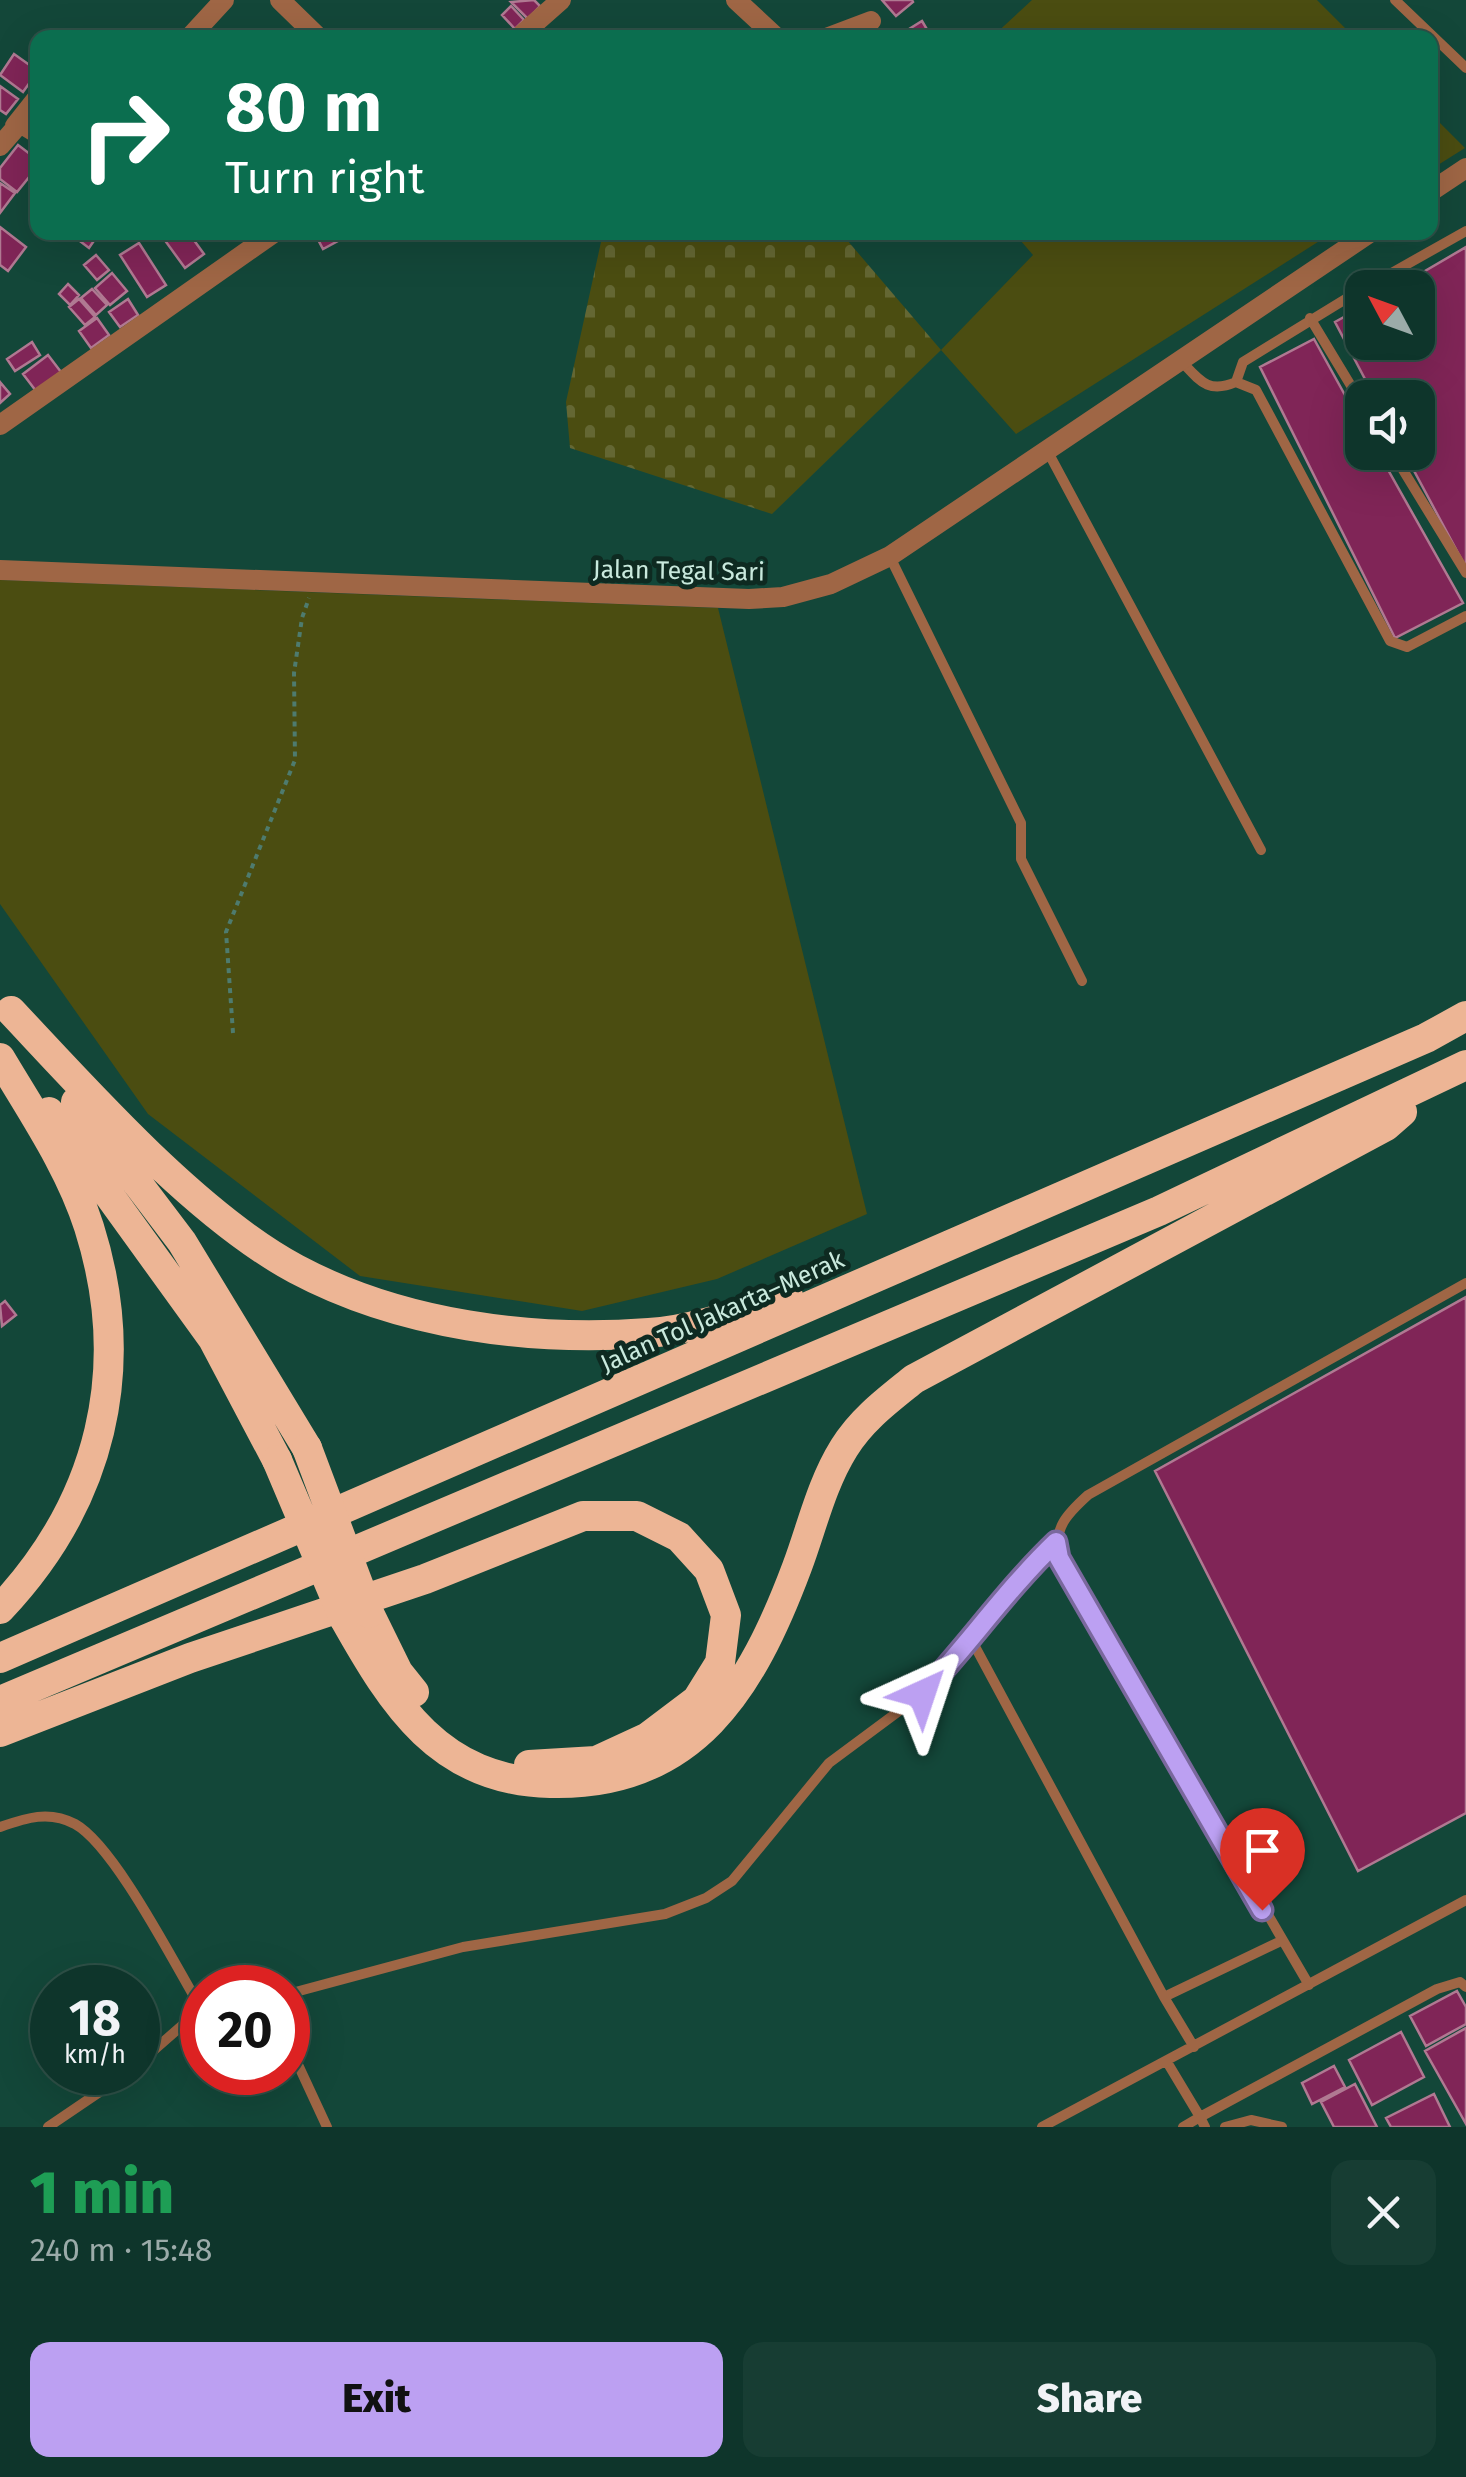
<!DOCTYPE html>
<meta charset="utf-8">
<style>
body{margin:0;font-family:"Fira Sans",sans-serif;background:#173d33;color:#f1f3f6;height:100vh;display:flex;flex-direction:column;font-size:38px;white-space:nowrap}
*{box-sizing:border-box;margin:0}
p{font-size:32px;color:#9baba9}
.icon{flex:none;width:55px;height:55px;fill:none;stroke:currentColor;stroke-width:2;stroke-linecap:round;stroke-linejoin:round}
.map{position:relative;height:2127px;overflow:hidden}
.side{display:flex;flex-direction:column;background:#0e352b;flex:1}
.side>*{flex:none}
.guide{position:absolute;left:30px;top:30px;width:1408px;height:210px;border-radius:20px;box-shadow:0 10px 40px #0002,0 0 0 2px #2e5047;background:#0b6e4f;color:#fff;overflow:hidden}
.needle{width:65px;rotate:311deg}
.controls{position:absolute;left:1345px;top:270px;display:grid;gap:20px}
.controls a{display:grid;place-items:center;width:90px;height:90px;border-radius:20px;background:#0e352b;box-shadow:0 10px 40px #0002,0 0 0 2px #2e5047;font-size:50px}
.speed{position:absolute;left:30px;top:1965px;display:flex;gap:20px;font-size:50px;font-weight:700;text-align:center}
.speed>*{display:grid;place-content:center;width:130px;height:130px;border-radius:50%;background:#0e352b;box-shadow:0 10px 40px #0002,0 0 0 2px #2e5047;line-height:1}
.speed small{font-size:25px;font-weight:400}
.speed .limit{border:15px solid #d22;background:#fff;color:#111}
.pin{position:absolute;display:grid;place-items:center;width:85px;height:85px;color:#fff;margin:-102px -42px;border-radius:50% 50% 50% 0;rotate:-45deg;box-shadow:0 0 10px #0007}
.pin .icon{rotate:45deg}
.me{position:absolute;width:110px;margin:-55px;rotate:42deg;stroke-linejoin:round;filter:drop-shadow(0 0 8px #0008)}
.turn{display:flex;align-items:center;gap:35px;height:210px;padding:0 30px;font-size:45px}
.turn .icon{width:130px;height:130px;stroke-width:2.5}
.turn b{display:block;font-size:70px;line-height:85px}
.round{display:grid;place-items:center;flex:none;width:105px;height:105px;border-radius:20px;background:#173d33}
.overview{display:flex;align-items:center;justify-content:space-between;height:170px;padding:0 30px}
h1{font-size:60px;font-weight:800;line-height:75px;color:#1e9e55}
.cta{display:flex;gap:20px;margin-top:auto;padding:20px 30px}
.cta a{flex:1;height:115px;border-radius:20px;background:#bca0f2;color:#111;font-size:40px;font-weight:800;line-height:115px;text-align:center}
.cta a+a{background:#173d33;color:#f1f3f6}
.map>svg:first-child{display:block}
</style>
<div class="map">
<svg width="1466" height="2127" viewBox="0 0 1466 2127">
<defs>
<pattern id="cemetery-stones" width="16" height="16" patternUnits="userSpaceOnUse" patternTransform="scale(2.5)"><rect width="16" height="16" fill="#4b4d11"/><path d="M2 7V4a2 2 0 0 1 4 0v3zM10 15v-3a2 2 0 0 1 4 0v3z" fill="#646733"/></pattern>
</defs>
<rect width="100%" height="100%" fill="#134739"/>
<path fill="#4b4d11" d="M1032,0H1317L1354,37H992Z
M1430,113L1465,148L1430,170Z
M1014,233H1332L1016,434L941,350L1033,255Z
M0,580L718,608L867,1214L717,1279L582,1311L360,1276L148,1114L0,904Z"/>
<path fill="url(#cemetery-stones)" d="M603,233H841L941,350L772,514L570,448L566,402Z"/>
<path fill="#802557" stroke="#b07992" stroke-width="2.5" d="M534,0L540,6L528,19L511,2Z
M882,0H912L913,2L896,16Z
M511,6L524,20L515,29L502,15Z
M922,21L928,31L910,38L906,31Z
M14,54L38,71L23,92L0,75Z
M0,86L18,99L6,114L0,110Z
M18,145L38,160V166L17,192L0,179V168Z
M0,183L15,193L0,213Z
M0,227L26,247L8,271L0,265Z
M68,232H100L89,248Z
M164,232H188L204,254L185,268L161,235Z
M314,232H334L338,241L323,249Z
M139,243L166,285L147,297L120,255Z
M1466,247V568L1404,452H1418V398H1375L1335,322L1362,307V342H1418V288H1396Z
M96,255L109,270L97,280L84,265Z
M112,273L127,291L110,305L95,288Z
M68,284L79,295L70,305L59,294Z
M92,289L107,305L96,315L81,298Z
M79,299L95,317L85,325L69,307Z
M128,299L138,315L120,327L109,312Z
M97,318L109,335L91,348L79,331Z
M1314,339L1362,426V452H1378L1463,603L1395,638L1260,367Z
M32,342L40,355L15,371L7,359Z
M48,355L61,372L36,391L23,374Z
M0,382L10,394L0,403Z
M1466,1297V1813L1358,1871L1155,1471Z
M5,1301L16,1315L2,1326L0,1305Z
M1457,1991L1466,2007V2024L1426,2046L1410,2016Z
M1466,2028V2124L1425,2051Z
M1401,2032L1424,2077L1372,2105L1349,2060Z
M1334,2066L1345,2087L1312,2104L1302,2083Z
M1355,2084L1377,2127H1334L1321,2102Z
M1434,2094L1450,2127H1391L1386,2118Z"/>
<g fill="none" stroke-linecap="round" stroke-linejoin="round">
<path stroke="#4e7b6e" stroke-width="4" stroke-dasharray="5 5" stroke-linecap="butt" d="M233,1033L226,932L295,760L294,673L302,618L309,598"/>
<path stroke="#9f6645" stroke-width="10" d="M1395,0L1466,68
M1365,288L1466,231
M1310,318L1362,404
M1181,361C1200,381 1208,394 1236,382L1256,390L1390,641L1407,647L1466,616
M1236,382L1243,362L1362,289
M1048,452L1261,850
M1392,452L1466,573
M890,557L1021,823V859L1082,981
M971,1639L1164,1997L1281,1941
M0,1827C26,1818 49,1810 75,1824C115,1846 176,1967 202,2010
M1309,1985L1059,1557C1053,1528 1067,1514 1088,1495L1466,1283
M288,1994L463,1947L665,1914L706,1898L732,1881L829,1763L922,1694L971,1639L1010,1586L1056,1541
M1164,1997L1194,2047
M288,2043L327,2127
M1167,2062L1200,2117L1183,2127
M138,2064L186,2022L202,2017
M48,2127L129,2072
M1042,2127L1466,1900
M1205,2127L1200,2117L1437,1989L1460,1982L1466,1987
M1225,2127L1251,2120L1282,2127"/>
<path stroke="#9f6645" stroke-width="20" d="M280,0L319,38
M736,0L777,38
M189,38L224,0
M518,38L561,0
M826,38L871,21
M15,126L38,97
M0,146L20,123L38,134
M1430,192L1466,168
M0,425L275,232
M0,570L749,599L783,597L831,584L890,556L1371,232"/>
<path stroke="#edb595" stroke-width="30" d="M11,1011C89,1094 197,1216 296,1269C401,1325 532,1342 649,1333C696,1330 744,1311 788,1296
M0,1058C32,1112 70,1167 89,1227C134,1369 101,1502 0,1609
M76,1102L182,1242L307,1448
M49,1112L213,1339L277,1460
M369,1613L398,1672L414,1692
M344,1618C393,1705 440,1781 550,1783C694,1787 752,1687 797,1567C812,1527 821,1485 844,1448C862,1419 888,1400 914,1379L1386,1126L1402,1112
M0,1658L1426,1038L1466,1016
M0,1701L1159,1211L1466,1065
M0,1732L190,1658L425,1579L583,1516H637L679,1537L709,1570L726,1615L720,1663L697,1700L648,1737L596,1761L529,1765"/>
<path stroke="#edb595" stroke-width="30" d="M307,1448L369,1613
M277,1460L344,1618"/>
</g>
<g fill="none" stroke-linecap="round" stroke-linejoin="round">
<g stroke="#7a689d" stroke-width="25">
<path id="route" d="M922,1694C969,1644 1007,1589 1056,1542L1059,1558L1262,1910"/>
</g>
<use href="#route" stroke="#bca0f2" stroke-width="18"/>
</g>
<g text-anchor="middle" stroke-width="10" stroke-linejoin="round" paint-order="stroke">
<g font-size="25" fill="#c9e9dd" stroke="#0e2a21">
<text transform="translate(679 570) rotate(1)" y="9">Jalan Tegal Sari</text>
<text transform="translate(722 1311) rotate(-24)" y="9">Jalan Tol Jakarta–Merak</text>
</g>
</g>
</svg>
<div class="controls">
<a><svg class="needle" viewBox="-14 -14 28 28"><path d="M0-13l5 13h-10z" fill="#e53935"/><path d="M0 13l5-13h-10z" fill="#9baba9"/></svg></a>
<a><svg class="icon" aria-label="sound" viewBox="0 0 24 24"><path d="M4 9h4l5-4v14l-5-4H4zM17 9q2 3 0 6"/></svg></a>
</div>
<div class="speed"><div>18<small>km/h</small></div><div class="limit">20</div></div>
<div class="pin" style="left:1262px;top:1910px;background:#d93025"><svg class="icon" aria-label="arrive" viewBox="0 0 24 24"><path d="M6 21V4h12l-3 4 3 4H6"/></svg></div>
<svg class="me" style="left:922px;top:1694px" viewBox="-20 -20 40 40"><path d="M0-17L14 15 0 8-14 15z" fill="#bca0f2" stroke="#fff" stroke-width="4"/></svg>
<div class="guide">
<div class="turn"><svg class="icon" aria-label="right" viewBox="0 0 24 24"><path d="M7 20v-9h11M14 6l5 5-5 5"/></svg><div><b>80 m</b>Turn right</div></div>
</div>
</div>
<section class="side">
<div class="overview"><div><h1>1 min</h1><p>240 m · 15:48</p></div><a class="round"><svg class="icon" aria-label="close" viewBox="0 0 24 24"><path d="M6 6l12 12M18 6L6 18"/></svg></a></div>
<div class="cta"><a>Exit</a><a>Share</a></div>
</section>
